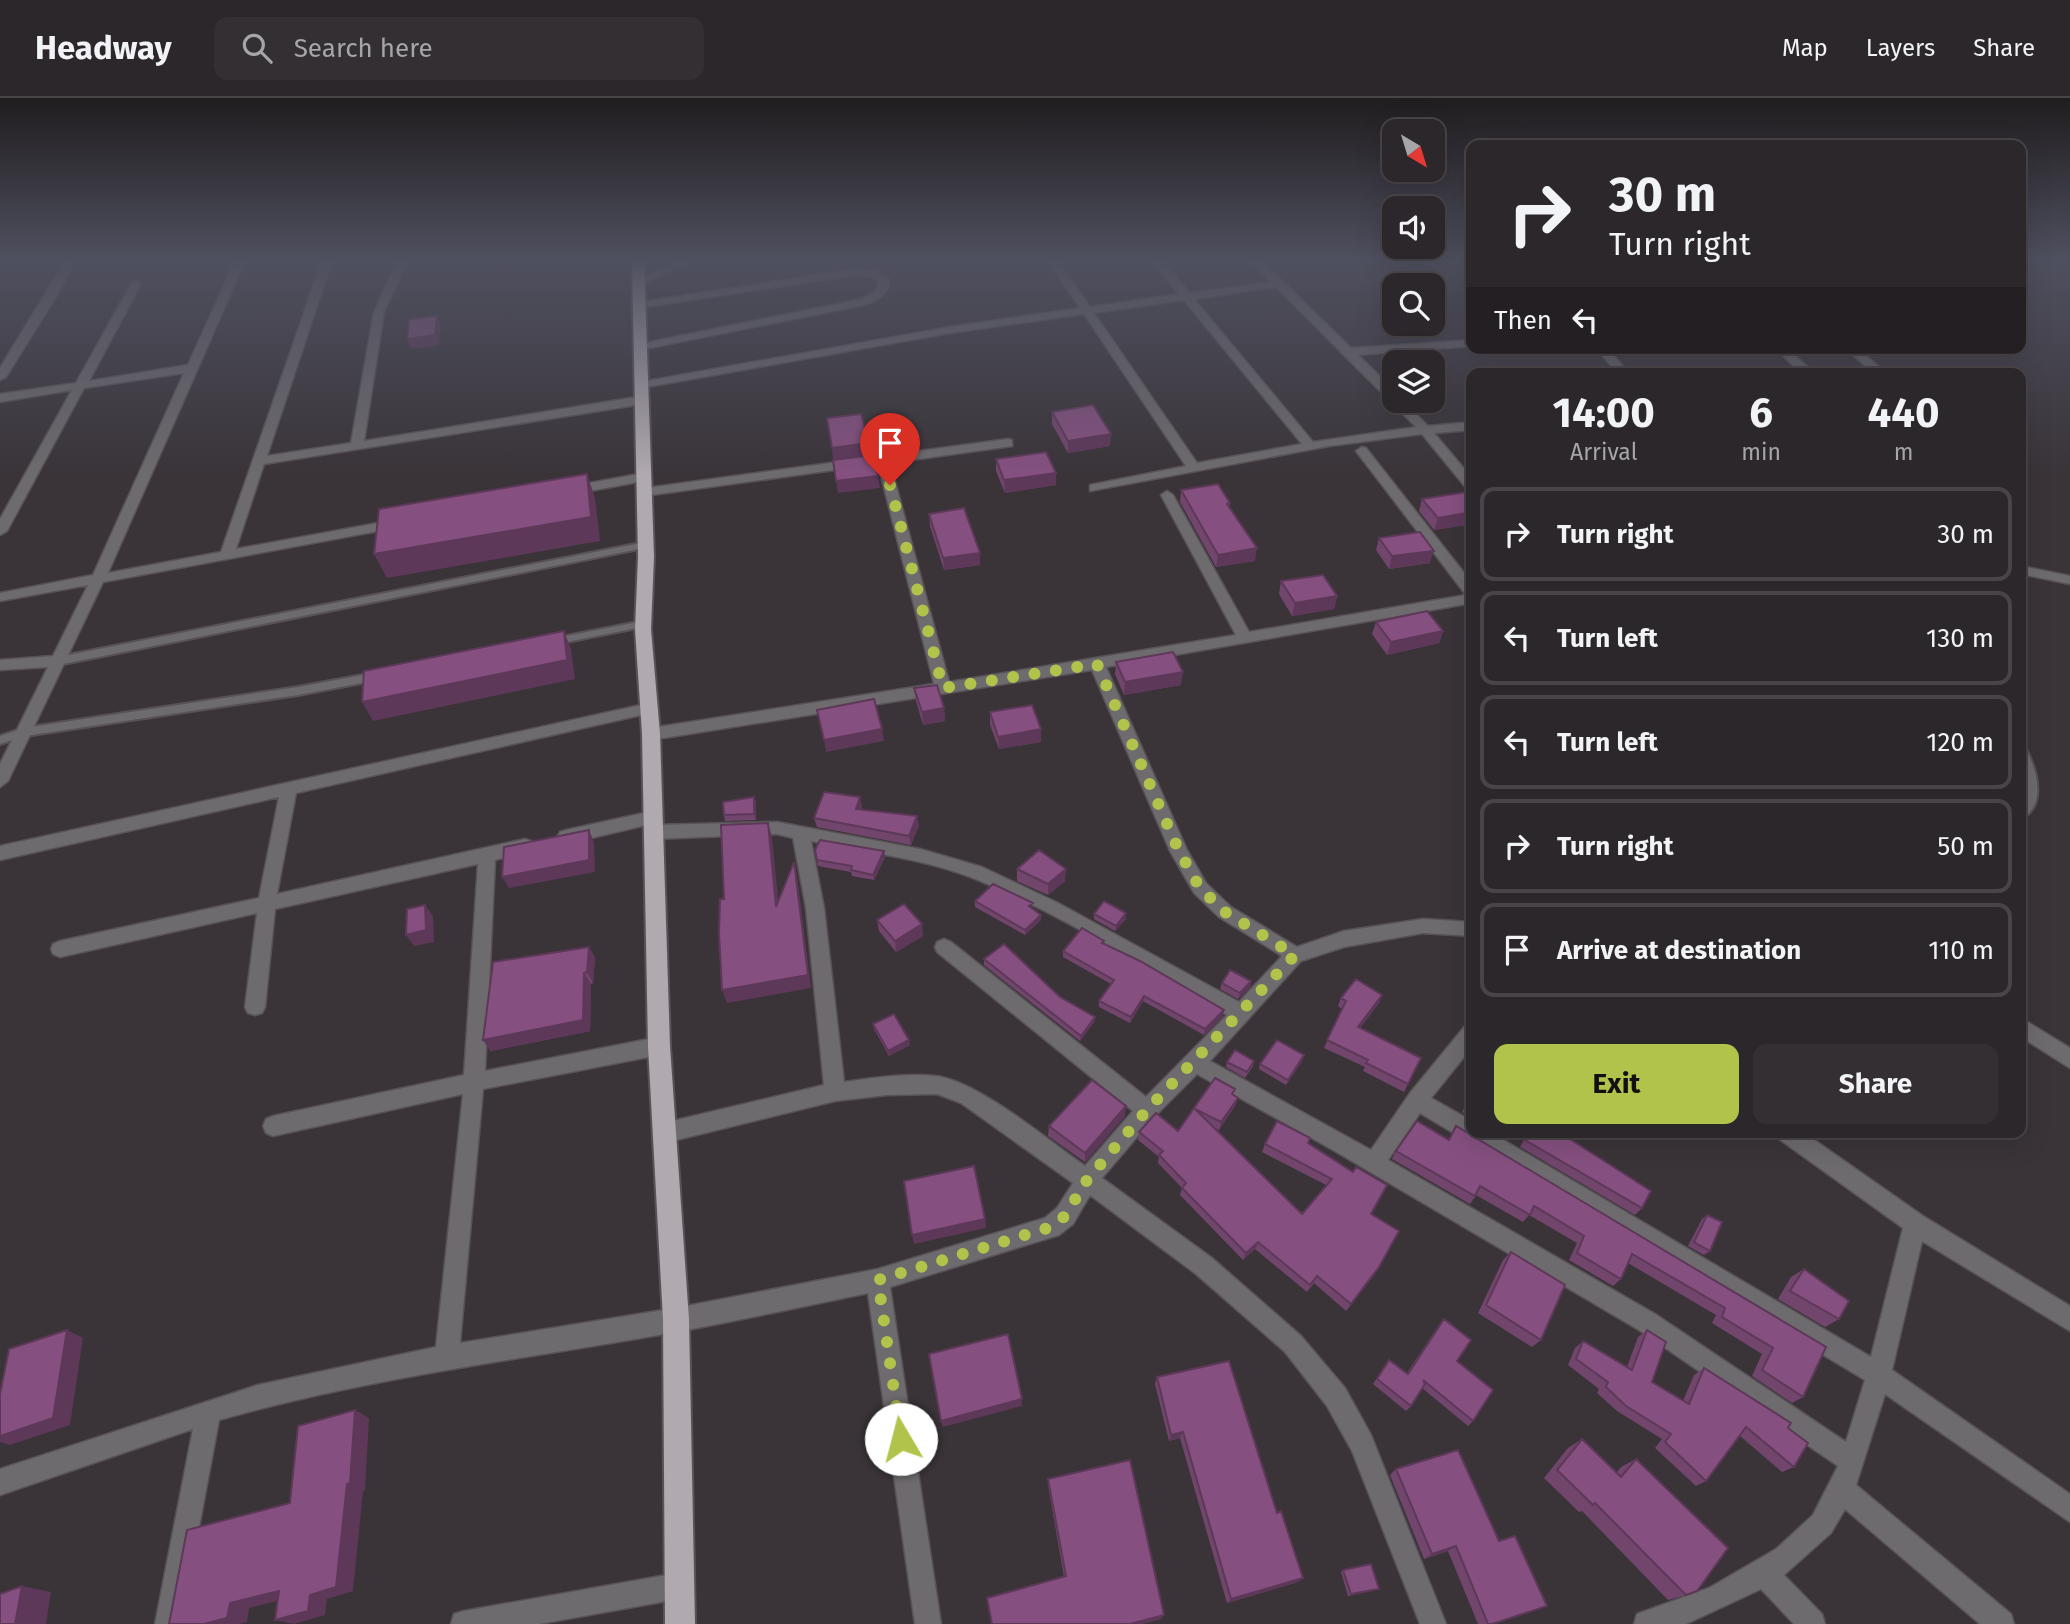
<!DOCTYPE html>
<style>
body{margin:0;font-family:"Fira Sans",sans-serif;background:#342f33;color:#f1f3f6;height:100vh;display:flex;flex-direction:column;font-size:26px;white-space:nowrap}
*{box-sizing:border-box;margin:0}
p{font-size:23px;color:#a6a5a9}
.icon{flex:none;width:38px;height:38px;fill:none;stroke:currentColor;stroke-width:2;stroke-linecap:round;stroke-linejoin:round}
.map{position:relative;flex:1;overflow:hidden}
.side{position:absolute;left:1466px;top:270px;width:560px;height:770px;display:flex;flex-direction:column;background:#2c272b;border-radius:14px;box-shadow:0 7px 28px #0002,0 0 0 2px #484447}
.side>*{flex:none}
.guide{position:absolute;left:1466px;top:42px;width:560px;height:214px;border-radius:14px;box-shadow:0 7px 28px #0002,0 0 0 2px #484447;background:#2c272b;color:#f1f3f6;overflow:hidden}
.needle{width:46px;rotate:142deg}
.tools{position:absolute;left:1382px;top:21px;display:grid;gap:14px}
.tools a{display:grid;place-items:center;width:63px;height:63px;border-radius:14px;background:#2c272b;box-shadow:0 7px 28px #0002,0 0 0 2px #484447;font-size:35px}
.pin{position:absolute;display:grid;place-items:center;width:60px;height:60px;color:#fff;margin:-72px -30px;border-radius:50% 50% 50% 0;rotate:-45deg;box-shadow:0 0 7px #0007}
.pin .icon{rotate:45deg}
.me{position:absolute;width:77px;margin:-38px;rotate:352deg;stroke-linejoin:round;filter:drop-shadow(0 0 5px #0008)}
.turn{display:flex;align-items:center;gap:24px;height:147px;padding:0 28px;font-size:32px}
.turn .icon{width:91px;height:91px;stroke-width:2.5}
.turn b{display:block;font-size:49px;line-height:60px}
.then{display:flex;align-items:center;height:66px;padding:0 28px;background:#0003;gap:14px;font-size:26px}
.eta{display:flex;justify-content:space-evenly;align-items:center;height:119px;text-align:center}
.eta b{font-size:42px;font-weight:700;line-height:49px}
.cta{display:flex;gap:14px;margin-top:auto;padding:14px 28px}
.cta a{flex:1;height:80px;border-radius:14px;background:#b2c34c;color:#111;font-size:28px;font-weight:700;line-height:80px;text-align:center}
.cta a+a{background:#342f33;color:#f1f3f6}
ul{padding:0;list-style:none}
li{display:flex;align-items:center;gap:21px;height:94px;margin:0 14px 10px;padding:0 14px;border:4px solid #484447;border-radius:14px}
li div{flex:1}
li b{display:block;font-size:26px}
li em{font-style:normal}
header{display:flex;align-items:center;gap:42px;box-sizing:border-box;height:98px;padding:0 35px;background:#2c272b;border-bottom:2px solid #484447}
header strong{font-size:33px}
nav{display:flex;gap:38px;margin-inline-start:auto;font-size:24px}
.search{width:490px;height:63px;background:#342f33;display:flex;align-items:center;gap:18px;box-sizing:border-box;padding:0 24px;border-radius:14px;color:#a6a5a9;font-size:26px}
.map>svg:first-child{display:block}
</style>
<header>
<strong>Headway</strong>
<div class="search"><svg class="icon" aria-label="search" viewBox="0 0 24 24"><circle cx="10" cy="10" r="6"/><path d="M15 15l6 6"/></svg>Search here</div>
<nav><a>Map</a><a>Layers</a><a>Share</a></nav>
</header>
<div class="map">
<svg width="2070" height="1526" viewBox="0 0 2070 1526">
<rect width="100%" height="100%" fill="#3a3439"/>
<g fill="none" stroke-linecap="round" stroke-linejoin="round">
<g stroke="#585257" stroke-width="4">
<path id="service" d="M646,444L649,445V449L58,567L53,563L58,559Z
M643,523L648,526L647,528L551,547L546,544L551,541Z
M379,574L384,578L383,581L298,597L25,638L0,646V638L24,630L298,589Z
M2021,648L2025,649C2036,670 2048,707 2021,721V708L2024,701L2026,685L2021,665Z"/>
</g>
<g stroke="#585257" stroke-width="3">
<path id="minor" d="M65,163H75L57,197L6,279L0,282V270Z
M235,163H245L108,475L221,454L322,163H332L267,358L351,345L374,214L398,163H408L384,214L364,343L643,298L649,302L643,306L264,366L236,451L400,421L407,425L400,429L103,484L8,683L0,689V666L48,569L0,572V562L53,558L88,487L0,503V495L93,477L184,275L84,290L7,433L0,437V421L72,292L0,304V296L76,285L131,186L136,183L141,186L89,283L188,267Z
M678,163H692L643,186L634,184Z
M1048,163H1058L1090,209L1179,196L1152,163H1163L1189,195L1271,184L1251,163H1262L1351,250L1472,242V248L1358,257L1395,293V303H1403L1428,328L1472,324V332L1434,335L1472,380V392L1467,391L1422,336L1329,348L1090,393V387L1186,368L1084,216L950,235L641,290L635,287L641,284L950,229L1080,210ZM1276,189L1416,329L1313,344L1194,201ZM1184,202L1302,346L1197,365L1094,215Z
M855,171L877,173L889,181C891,195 877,203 864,207L640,252L634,249L640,246L861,201L874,194L880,184L871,178L855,177L639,210L634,207L635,205Z
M1596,250H1607L1629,275H1617Z
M1775,250H1787L1814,275H1801Z
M1845,250H1857L1886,275H1873Z
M1008,341L1012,342V348L890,365L949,584L1236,537L1161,397L1167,393L1173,397L1249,534L1466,497L1356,353L1362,349L1366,350L1472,485V505L1106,569L1187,752L1206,785L1231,809L1297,849L1344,833L1423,821L1472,824V838L1423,835L1344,849L1301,863L1210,963L1371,1052L1410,995L1465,928L1472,926V949L1431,1000L1472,1023V1034H1490L1871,1259L1903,1130L1779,1041L1776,1034H1803L1923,1118L2070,1208V1233L1922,1143L1892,1272L2070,1396V1424L1885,1296L1856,1387L2011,1516L2014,1526H1980L1845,1411L1831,1435L1784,1477L1822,1516L1825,1526H1794L1761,1491L1686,1526H1634L1637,1516L1709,1490L1776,1451L1813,1417L1838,1368L1639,1232L1333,1052L1197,976L1154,1019L1102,1080L1212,1160L1301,1238L1345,1290L1371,1337L1446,1526H1420L1352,1353L1327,1308L1285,1254L1196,1176L1090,1097L1073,1126L1059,1137L890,1189L941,1526H915L868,1195C805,1208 741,1222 676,1234C524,1261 369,1279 219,1322L181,1526H155L193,1331L0,1397V1371L258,1287L436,1249L463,996L273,1038L266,1035L263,1028L266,1021L273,1018L464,977L478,766L275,811L265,909L262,915L255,917L248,915L245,909L257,815L60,859L53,856L51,851L53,846L60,843L259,800L279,699L0,762V748L650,605L656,606L658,610L656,614L650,615L296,695L277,796L525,741L531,743L534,748L531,753L495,762L485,973L659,939L666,942L669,948L666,954L659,957L483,991L460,1245L676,1210L878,1171L1045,1120L1057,1110L1073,1085L961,1005L937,996L887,997L835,1003L664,1045L657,1042L654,1035L657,1028L664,1025L824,987L806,810L793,740L777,736L654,741L648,739L645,734L648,729L654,727L777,724L920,751L982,769L1058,805L1239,904L1282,858L1219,819L1194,795L1170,753L1092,572L651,642L643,636L651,630L934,586L878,366L644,398L639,397V391ZM811,743C866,754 926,761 978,782C1061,816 1148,872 1227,917L1146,999L951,844L944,841L937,844L935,849L937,854L1133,1013L1085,1068C1049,1043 977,982 935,978C905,975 874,980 844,984L824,810ZM1420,1015L1865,1282L1846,1344L1655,1216L1388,1062Z
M644,375L650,379L649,382L568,397L562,393L568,389Z
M2021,468L2070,478V486L2021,476Z
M653,713L659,714L661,719L659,724L566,746L560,744L557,739L560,734L566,732Z
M2021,920L2070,950V970L2021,939Z
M678,1475L687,1479L691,1488L687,1497L678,1501L539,1526H451L454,1516L464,1513Z"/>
</g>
<g stroke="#585257" stroke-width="4">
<path id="trunk" d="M632,163H644L654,459L651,531L660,636L670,948L689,1222L695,1526H665L663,1222L648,948L642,636L635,531L638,459Z"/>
</g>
<use href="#service" fill="#6e6b6e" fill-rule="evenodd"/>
<use href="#minor" fill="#6e6b6e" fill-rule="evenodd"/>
<use href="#trunk" fill="#b0a9af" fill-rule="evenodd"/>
</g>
<path fill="#72456d" d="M1052,314L1110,348L1068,355L1052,326Z
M996,361L1056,375V387L1005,395L996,373Z
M1181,392L1230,405L1229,409L1255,463L1216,469L1180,404Z
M1472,399V426L1434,432L1419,413L1422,401Z
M929,416L980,467L944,472L930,428Z
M1379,440L1430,465L1389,471L1376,452Z
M1281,483L1337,498L1334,511L1292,518L1279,496Z
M1376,524L1443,533L1439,545L1387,557L1372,536Z
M1116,564L1181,587L1124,597L1115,576Z
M914,590L944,610L945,623L923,627L916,603Z
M990,614L1041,644L999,651L990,627Z
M754,699L756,705V722L725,723L724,717Z
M862,708L861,712L919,727L911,747L817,729L814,720Z
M884,753L885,759L874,782L852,778L851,774L818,768L817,762Z
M1017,771L1065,783L1048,797L1017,783Z
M975,803L1033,810V811L1041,822L1025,837L975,809Z
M1094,816L1126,821L1115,833L1094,821Z
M877,822L923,838L896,854L879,833Z
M1104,846L1223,918L1204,937L1143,903L1130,925L1099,909V903L1111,886L1063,859V853Z
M589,849L595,860L593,885L591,886L590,933L490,953Z
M984,861L1095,919L1094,924L1080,943L984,867Z
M1251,883L1250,889L1238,901L1220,891L1222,885Z
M1382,897L1379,905L1360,930L1421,960L1404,994L1363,973L1365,969L1324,950L1342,911L1338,908L1341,900Z
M873,926L910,947L889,958L874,931Z
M1304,957L1302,963L1286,987L1259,971L1260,966Z
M1254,963L1253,968L1245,980L1226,969L1227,964Z
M1215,980L1235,991L1233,997L1235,1008L1219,1032L1214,1030L1302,1116L1326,1087L1262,1054L1265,1046L1308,1045L1371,1116L1375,1176L1346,1213L1314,1185L1307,1194L1255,1151L1243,1162L1180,1097L1182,1090L1158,1065L1159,1059L1138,1042L1139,1034L1178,1033Z
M1472,996V1020L1462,1014Z
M1125,1018L1085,1064L1048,1038L1049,1028Z
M1456,1028L1826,1249L1803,1299L1792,1305L1752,1278L1762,1256L1712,1225L1716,1217L1628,1165L1621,1181L1613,1188L1569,1162L1577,1145L1529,1117L1523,1124L1476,1097L1470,1106L1392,1061L1396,1053L1448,1042Z
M1528,1034H1559L1642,1110L1635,1117L1520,1049Z
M1707,1117L1710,1153L1704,1157L1688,1148L1702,1121Z
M1511,1154L1541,1242L1532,1249L1478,1215L1503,1162Z
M1804,1171L1839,1221L1825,1229L1778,1201L1791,1179Z
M1444,1221L1457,1263L1473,1323L1468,1328L1422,1290L1411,1308L1406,1313L1373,1286L1389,1262L1407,1275L1439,1227Z
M1647,1232L1652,1284L1683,1303L1694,1277L1704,1270L1788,1330L1794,1369L1782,1374L1740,1338L1706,1383L1696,1388L1655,1350L1662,1341L1617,1313L1597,1295L1599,1291L1568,1267L1575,1250L1583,1243L1627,1269L1638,1239Z
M1157,1279L1277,1415L1303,1480L1298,1484L1227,1505L1180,1340L1169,1343L1155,1286Z
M1582,1341L1617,1374L1621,1369L1636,1361L1686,1497L1668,1502L1582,1413L1579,1414L1544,1380L1568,1350Z
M1458,1352L1493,1526H1478L1448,1453L1424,1461L1390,1377L1396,1371Z
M1048,1381L1161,1521L1141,1526H992L1064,1479L1048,1387Z
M1343,1472L1379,1491L1375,1492L1348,1498L1341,1474Z"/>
<path fill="#5d3859" d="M437,218L441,227L439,247L411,251L407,241Z
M1111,336L1110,348L1068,355V343Z
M869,345L871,357L833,362L832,350Z
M1056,375V387L1005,395L1004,382Z
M587,376L595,400L600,443L387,480L374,456Z
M878,378L880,390L838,395L836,383Z
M1472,414V426L1434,432L1438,420Z
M1257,450L1255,463L1216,469L1218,457Z
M1434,453L1430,465L1389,471L1392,458Z
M980,455V467L944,472L943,460Z
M1337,498L1334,511L1292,518L1295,505Z
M564,533L571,551L575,581L373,623L362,604Z
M1443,533L1439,545L1387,557L1391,544Z
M1183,574L1181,587L1124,597L1125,584Z
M944,610L945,623L923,627L922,614Z
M882,631L884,643L826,654L824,642Z
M1041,631V644L999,651L998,639Z
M754,699L756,705V722L754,716Z
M860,699L862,708L857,720L856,711Z
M917,718L919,727L911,747L909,738Z
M768,725L772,739L780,822L776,809Z
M589,732L594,744L595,774L509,790L502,779Z
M884,753L885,759L874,782L873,777Z
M794,764L797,778L811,890L727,905L722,892L808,877Z
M1066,771L1065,783L1048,797V786Z
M425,807L433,818L434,844L414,848L406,837Z
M1126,815V821L1115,833L1116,828Z
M1041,817V822L1025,837V832Z
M922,826L923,838L896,854L895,843Z
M589,849L595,860L593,885L587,874Z
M584,875L591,886L590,933L490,953L483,942Z
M1251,883L1250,889L1238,901L1240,895Z
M1382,897L1379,905L1354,937L1358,929Z
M1144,898L1143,903L1130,925L1131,919Z
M1224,912L1223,918L1204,937L1205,931Z
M1095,919L1094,924L1080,943L1081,938Z
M909,942L910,947L889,958L888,953Z
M1304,957L1302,963L1286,987L1288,982Z
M1238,1000L1235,1008L1219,1032L1221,1024Z
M1126,1008L1125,1018L1085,1064V1055Z
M985,1121L986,1130L914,1146L912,1137Z
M1258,1144L1255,1151L1243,1162L1246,1155Z
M67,1232L83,1240L70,1327L10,1347L0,1344V1338Z
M1022,1301V1308L943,1329L941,1323Z
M355,1312L369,1320L365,1392L363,1393L353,1493L327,1501L325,1517L294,1526L275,1522L310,1497Z
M1183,1334L1180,1340L1169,1343L1171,1337Z
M1456,1448L1448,1453L1424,1461L1432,1456Z
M1303,1480L1298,1484L1227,1505L1231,1501Z
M22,1488L51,1494L46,1526H15Z
M279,1493L297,1498L249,1510L247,1524L239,1526H204L230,1505Z
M1164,1517L1161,1521L1141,1526H1130Z"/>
<path fill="#85507f" stroke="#5d3859" stroke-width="2" d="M437,218L435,237L407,241L409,221Z
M1093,307L1111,336L1068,343L1052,314Z
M861,316L869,345L832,350L827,320Z
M1046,354L1056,375L1004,382L996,361Z
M873,357L878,378L836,383L833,362Z
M587,376L591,419L374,456L379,411Z
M1218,386L1230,405L1227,406L1257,450L1218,457L1181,392Z
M1467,394L1472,399V414L1438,420L1422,401Z
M964,410L980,455L943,460L929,416Z
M1420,434L1434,453L1392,458L1379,440Z
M1323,477L1337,498L1295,505L1281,483Z
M1427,513L1443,533L1391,544L1376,524Z
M564,533L567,562L362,604L364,573Z
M1173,554L1183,574L1125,584L1116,564Z
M937,587L944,610L922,614L914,590Z
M874,601L882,631L824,642L817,612Z
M1032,607L1041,631L998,639L990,614Z
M824,694L860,699L856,711L917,718L909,738L814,720Z
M754,699V716L724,717L723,704Z
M768,725L776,809L794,764L808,877L722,892L719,835L720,801H724L721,727Z
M589,732V762L502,779L504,749Z
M820,742L884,753L873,777L851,772L852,768L817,762L815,752Z
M1039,752L1066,771L1048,786L1017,771Z
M993,786L1033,805L1029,808L1041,817L1025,832L975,803Z
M1104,803L1126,815L1116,828L1094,816Z
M904,806L922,826L895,843L877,822Z
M425,807L426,832L406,837L407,811Z
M1082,830L1104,843L1102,845L1140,863L1224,912L1205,931L1144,898L1131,919L1099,903L1114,882L1063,853Z
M1004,846L1060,899L1095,919L1081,938L984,861Z
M589,849L587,874L584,875L583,922L483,942L493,864Z
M1230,872L1251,883L1240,895L1222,885Z
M1356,881L1382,897L1358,929L1421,960L1408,986L1366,965L1368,962L1327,942L1346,903L1341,900Z
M894,916L909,942L888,953L873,926Z
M1277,942L1304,957L1288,982L1260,966Z
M1235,952L1254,963L1247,974L1227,964Z
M1215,980L1235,991L1232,996L1238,1000L1221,1024L1195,1011L1302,1116L1332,1081L1265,1046L1277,1023L1310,1040L1308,1045L1353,1074L1356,1069L1387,1087L1371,1116L1399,1133L1379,1169L1351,1206L1317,1178L1310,1187L1258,1144L1246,1155L1182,1090L1186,1085L1159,1057L1163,1053L1139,1034L1156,1015L1178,1033Z
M1092,982L1126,1008L1085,1055L1049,1028Z
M1472,996V1013L1465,1009Z
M1417,1023L1449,1042L1456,1028L1826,1249L1803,1299L1762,1272L1773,1250L1722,1219L1725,1210L1632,1156L1621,1181L1577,1155L1584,1138L1534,1108L1530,1117L1480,1088L1475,1098L1396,1053Z
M1529,1034H1559L1651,1093L1642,1110L1525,1042Z
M974,1068L985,1121L912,1137L904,1083Z
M1707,1117L1722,1124L1710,1153L1694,1144Z
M1511,1154L1565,1187L1541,1242L1486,1207Z
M1804,1171L1849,1203L1839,1221L1790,1193Z
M1444,1221L1471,1242L1457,1263L1493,1292L1473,1323L1423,1282L1425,1286L1411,1308L1377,1281L1389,1262L1408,1276Z
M67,1232L53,1320L0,1338V1296L9,1251Z
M1647,1232L1666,1244L1652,1284L1689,1306L1704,1270L1791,1325L1788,1330L1808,1345L1794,1369L1746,1329L1706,1383L1665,1344L1671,1336L1626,1308L1606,1289L1608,1284L1576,1261L1583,1243L1632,1272Z
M1008,1236L1022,1301L941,1323L929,1256Z
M1229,1263L1277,1415L1281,1413L1303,1480L1231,1501L1183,1334L1171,1337L1157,1279Z
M355,1312L350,1385L347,1386L336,1489L310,1497L308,1513L275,1522L279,1493L230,1505L227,1520L204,1526H169L187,1432L290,1405L298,1328Z
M1582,1341L1621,1379L1636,1361L1728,1450L1697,1493L1686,1497L1595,1405L1593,1407L1557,1372Z
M1458,1352L1499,1443L1515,1438L1547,1508L1492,1526H1488L1456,1448L1432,1456L1396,1371Z
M1130,1362L1164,1517L1130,1526H992L987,1500L1066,1478L1048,1381Z
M1371,1466L1379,1491L1351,1496L1343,1472Z
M22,1488L15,1526H0V1496Z"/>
<linearGradient id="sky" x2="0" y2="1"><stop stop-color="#201d1f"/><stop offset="0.43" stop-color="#4f505f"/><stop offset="1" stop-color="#4f505f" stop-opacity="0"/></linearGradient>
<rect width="2070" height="377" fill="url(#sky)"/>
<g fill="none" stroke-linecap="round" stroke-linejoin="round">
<path stroke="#b2c34c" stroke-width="12" stroke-dasharray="0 21.6" d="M890,387L943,590L1097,566L1179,753L1200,790L1225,814L1295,857L1147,1012L1087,1082L1065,1118L1051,1129L1038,1133L878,1182L901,1341"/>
</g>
</svg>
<div class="tools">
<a><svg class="needle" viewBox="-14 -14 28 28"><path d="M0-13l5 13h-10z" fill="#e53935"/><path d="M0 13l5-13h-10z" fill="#a6a5a9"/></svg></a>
<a><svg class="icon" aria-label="sound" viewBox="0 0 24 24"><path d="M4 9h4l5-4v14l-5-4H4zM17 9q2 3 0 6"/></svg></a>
<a><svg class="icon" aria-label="search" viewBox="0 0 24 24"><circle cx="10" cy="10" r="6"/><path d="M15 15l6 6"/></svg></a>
<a><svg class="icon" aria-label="layers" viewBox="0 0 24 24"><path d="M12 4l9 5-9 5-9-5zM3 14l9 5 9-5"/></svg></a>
</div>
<div class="pin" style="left:890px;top:387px;background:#d93025"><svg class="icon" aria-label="arrive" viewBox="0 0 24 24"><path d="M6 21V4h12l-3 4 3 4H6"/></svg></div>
<svg class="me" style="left:901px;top:1341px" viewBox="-20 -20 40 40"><circle r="19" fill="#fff"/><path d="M0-13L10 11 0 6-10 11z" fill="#b2c34c"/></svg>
<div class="guide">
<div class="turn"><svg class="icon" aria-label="right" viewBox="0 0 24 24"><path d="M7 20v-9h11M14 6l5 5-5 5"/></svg><div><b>30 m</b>Turn right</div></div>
<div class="then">Then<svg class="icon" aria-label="left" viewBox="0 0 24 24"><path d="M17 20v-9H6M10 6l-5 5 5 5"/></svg></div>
</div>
<section class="side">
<div class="eta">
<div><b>14:00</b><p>Arrival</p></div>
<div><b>6</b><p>min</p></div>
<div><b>440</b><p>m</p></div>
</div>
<ul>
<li><svg class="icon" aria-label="right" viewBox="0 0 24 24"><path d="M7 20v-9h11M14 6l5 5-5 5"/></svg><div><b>Turn right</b></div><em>30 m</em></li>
<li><svg class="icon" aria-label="left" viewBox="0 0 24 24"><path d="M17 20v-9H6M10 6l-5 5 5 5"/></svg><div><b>Turn left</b></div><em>130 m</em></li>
<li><svg class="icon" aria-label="left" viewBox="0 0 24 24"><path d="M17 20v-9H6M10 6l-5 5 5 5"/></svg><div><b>Turn left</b></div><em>120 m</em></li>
<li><svg class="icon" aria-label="right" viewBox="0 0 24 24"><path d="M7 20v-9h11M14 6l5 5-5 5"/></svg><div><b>Turn right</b></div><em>50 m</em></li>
<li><svg class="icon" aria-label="arrive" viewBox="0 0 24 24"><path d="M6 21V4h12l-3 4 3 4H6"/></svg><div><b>Arrive at destination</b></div><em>110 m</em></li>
</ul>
<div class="cta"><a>Exit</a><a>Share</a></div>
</section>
</div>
